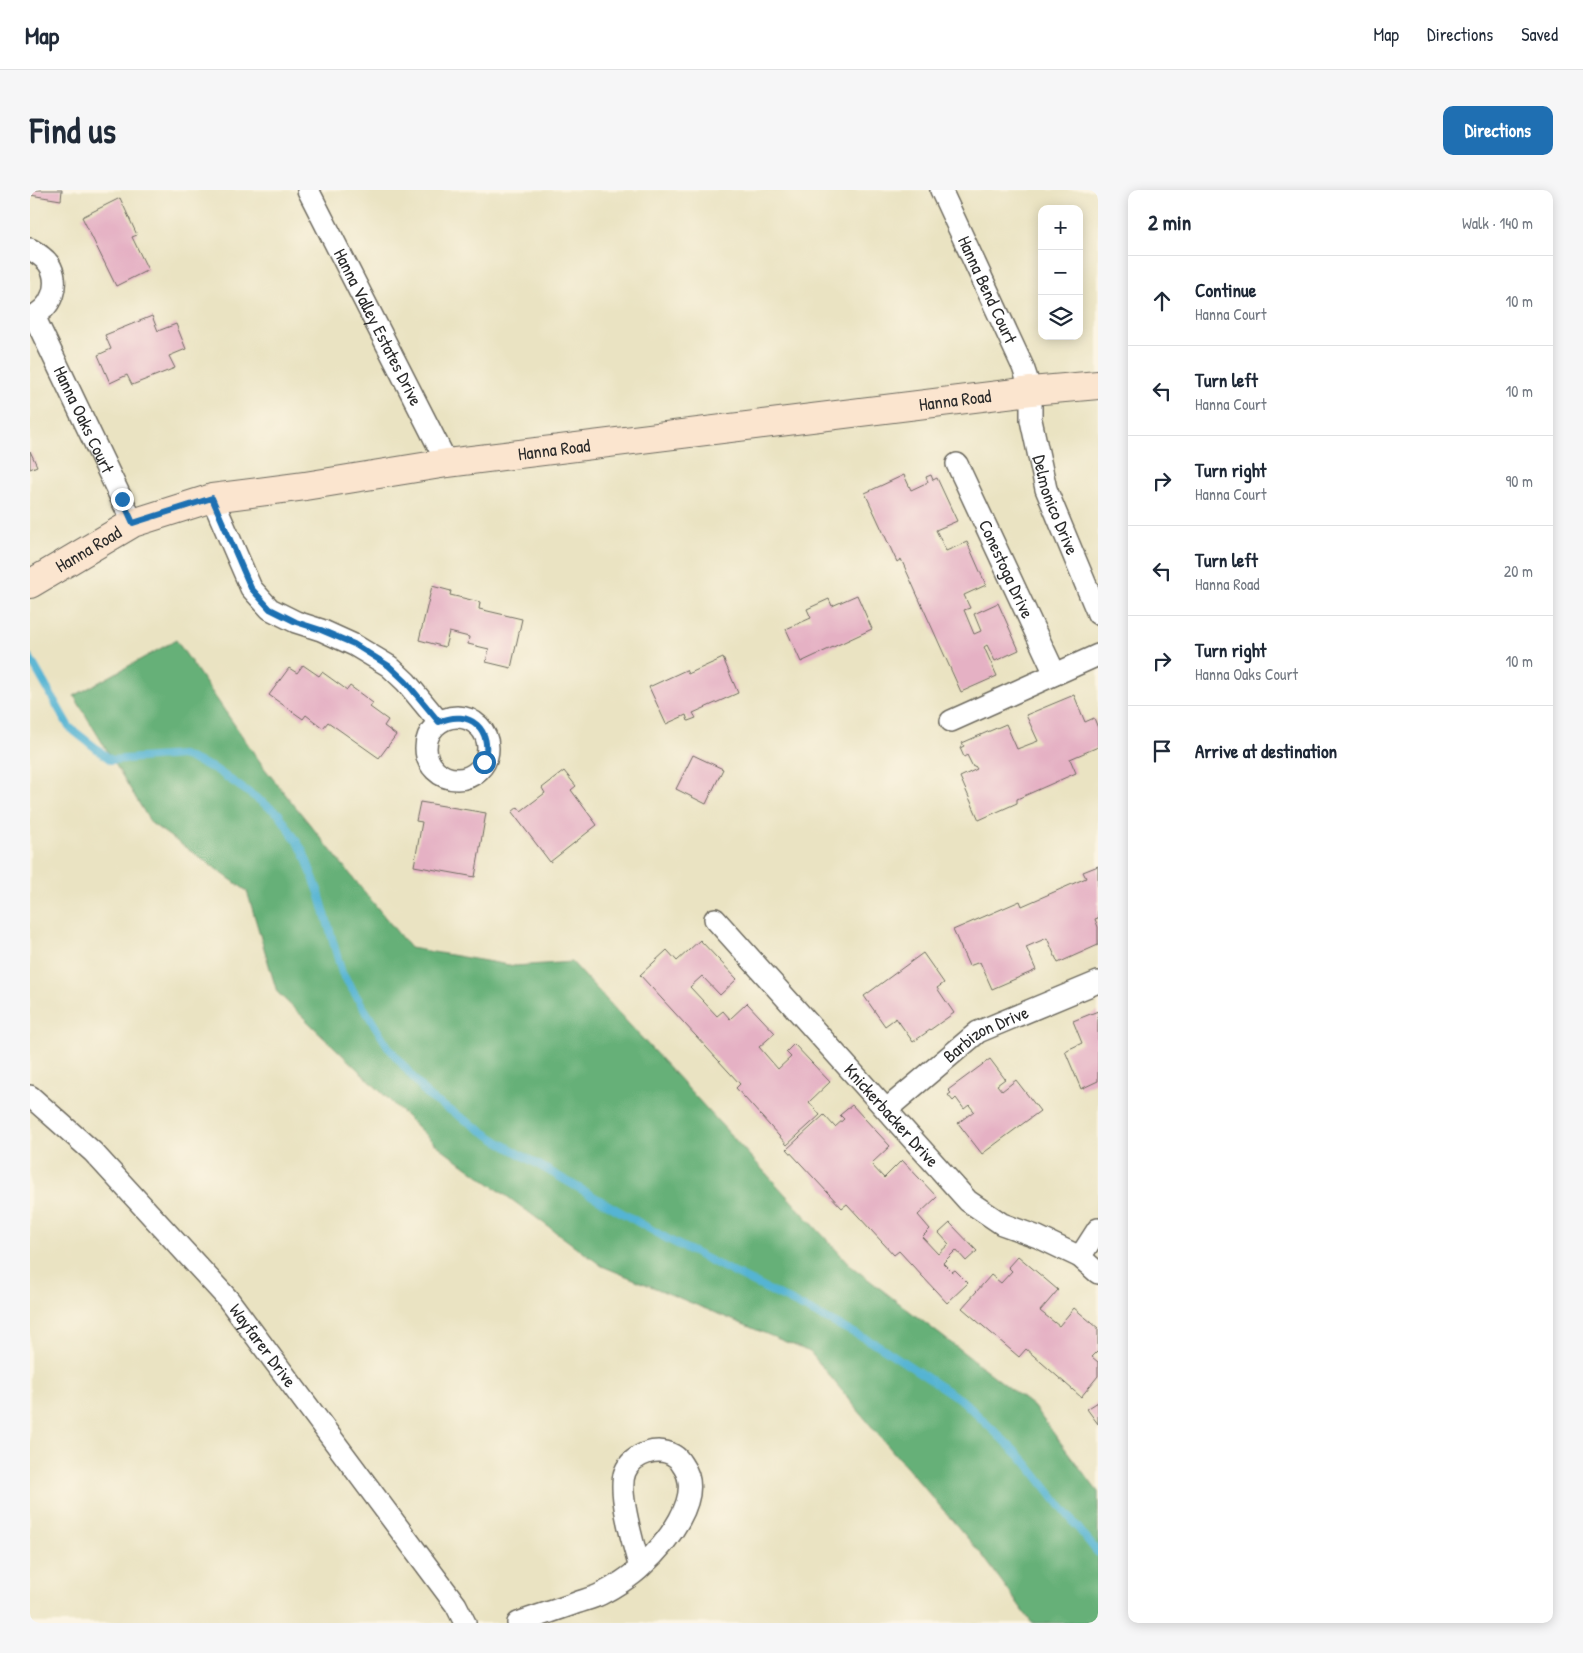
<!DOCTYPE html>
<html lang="en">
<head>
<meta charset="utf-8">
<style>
	:root { --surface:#fff; --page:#f6f6f7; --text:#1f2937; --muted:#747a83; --line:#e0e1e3; --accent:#1f6fb2 }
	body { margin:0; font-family:"Patrick Hand",sans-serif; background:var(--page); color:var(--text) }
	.controls { position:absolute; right:15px; top:15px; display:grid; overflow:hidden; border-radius:10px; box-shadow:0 2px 12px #0003 }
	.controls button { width:45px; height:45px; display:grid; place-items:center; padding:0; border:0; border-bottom:1px solid var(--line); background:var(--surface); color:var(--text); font:25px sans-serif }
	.stop { position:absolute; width:15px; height:15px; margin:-11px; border:4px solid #1f6fb2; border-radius:50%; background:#fff }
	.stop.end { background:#1f6fb2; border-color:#fff; box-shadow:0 1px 5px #0008 }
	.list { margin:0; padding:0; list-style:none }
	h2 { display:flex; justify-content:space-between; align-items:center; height:65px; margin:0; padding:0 20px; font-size:21px }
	h2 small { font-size:16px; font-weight:400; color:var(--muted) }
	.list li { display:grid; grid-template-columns:32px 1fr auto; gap:15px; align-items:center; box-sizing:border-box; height:90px; padding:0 20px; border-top:1px solid var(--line) }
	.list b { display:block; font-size:19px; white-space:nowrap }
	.list p { margin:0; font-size:16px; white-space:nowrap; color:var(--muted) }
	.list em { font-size:16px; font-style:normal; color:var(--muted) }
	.icon { flex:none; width:28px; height:28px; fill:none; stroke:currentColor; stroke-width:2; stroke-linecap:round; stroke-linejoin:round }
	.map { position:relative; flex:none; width:1068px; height:1433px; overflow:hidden; border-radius:10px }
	header { display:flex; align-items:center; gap:30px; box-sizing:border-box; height:70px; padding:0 25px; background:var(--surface); border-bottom:1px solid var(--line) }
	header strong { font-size:24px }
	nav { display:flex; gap:28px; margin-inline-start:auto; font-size:18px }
	.intro { display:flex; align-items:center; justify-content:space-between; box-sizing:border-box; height:120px; padding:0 30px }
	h1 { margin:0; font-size:35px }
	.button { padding:12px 22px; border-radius:10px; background:var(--accent); color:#fff; font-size:18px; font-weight:700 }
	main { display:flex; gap:30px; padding:0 30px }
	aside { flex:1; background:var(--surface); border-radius:10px; box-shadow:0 2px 12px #0003 }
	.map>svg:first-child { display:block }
</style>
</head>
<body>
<header>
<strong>Map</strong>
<nav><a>Map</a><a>Directions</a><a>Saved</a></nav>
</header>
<div class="intro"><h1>Find us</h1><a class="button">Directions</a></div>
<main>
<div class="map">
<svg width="1068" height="1433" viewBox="0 0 1068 1433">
	<rect width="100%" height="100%" fill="#fcf5e5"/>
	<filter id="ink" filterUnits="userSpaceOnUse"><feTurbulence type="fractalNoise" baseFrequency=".02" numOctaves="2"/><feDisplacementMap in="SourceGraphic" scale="10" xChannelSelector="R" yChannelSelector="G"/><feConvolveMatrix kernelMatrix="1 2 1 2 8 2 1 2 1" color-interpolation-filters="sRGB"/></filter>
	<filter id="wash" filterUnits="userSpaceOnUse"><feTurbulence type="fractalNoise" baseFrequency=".0096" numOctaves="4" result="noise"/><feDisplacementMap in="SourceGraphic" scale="20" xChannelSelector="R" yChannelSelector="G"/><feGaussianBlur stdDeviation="1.12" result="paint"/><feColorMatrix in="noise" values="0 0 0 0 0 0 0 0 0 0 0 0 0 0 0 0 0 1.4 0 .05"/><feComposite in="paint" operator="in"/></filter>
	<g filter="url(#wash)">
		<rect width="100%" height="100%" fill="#eae3c2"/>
		<polygon fill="#66b078" stroke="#486e52" points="146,450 235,579 380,758 485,776 542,772 821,1076 1003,1216 1068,1302 1068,1433 1002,1433 953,1366 846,1242 780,1162 572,1076 403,952 247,802 217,701 121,633 44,506"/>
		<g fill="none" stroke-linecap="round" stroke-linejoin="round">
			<polyline stroke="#55b4d3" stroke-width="8" points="0,468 39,537 81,570 152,565 185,579 249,624 273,661 289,703 312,783 359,858 398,906 474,955 641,1051 848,1155 934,1212 995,1271 1068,1363"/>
		</g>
		<g id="blocks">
			<g fill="#e5b1c4">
				<polygon points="0,0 32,0 31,10 0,5"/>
				<polygon points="90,8 107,45 102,47 118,80 86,96 52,27"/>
				<polygon points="122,126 128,141 146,134 156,159 139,166 145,178 102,195 97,185 80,193 68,165 81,159 75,145"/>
				<polygon points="0,261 7,276 0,279"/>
				<polygon points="874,285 881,300 898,292 896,287 901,285 903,290 907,288 927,331 906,340 916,361 937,352 956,395 934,405 940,418 934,420 944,444 951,441 944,424 968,413 989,460 965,471 957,455 954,457 967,486 931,502 871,369 867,372 835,303"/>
				<polygon points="402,396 421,401 420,405 450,412 449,419 492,429 481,478 456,472 459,459 438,454 439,447 419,442 415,457 389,450"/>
				<polygon points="827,405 842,439 771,472 756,439 781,428 777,419 799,409 802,416"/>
				<polygon points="693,468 708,503 663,523 666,528 658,531 656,525 636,534 619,497 656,480 658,484"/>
				<polygon points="273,475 289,486 292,482 317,500 320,496 343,513 340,517 358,530 354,536 366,545 349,568 298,532 293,538 276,525 273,529 239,505 259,478 267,483"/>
				<polygon points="1044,505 1055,532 1064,528 1068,538 1068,557 1040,569 1046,583 987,609 987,613 949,630 930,587 947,579 945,576 943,577 937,565 934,567 930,558 934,556 932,553 976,534 987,559 1008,551 996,525"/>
				<polygon points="663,565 693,579 676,614 646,599"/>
				<polygon points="534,581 546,596 541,600 567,635 520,672 482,622 488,617 491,621 515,603 512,598"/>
				<polygon points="390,612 456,623 445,687 384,676 392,632 386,631"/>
				<polygon points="1068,676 1068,728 1065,729 1068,737 1068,755 1028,773 1017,748 996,757 1006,780 962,799 950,772 939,776 923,740 990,711 992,716 1056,688 1053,682"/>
				<polygon points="670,750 707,789 690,805 672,786 660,797 687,826 693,821 700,829 717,813 745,843 729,857 748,879 761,867 756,862 764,854 800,892 779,912 790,925 757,955 706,898 710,894 610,785 637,760 647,771"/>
				<polygon points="893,763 914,793 907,798 924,823 883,852 866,828 855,836 834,806"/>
				<polygon points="1068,821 1068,891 1051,899 1035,861 1052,853 1043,831"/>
				<polygon points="960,869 975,889 967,895 972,901 986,890 1010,921 952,964 928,933 944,921 939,915 934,919 926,908 923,911 918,905 921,903 918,900"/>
				<polygon points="822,915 860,956 841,974 854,988 872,970 907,1007 888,1025 900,1039 892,1047 908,1064 919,1054 909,1043 920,1033 947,1061 936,1071 926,1060 913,1073 922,1082 925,1080 938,1093 917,1113 869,1061 864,1065 817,1014 812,1018 757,959 794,925 805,937 814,929 810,925"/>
				<polygon points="988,1066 1028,1100 1010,1121 1029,1136 1044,1118 1068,1138 1068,1161 1062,1167 1068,1172 1068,1186 1051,1207 996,1159 989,1167 932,1118 961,1085 971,1093 982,1081 978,1077"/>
				<polygon points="1068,1212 1068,1234 1057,1219"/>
			</g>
		</g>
	</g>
	<g filter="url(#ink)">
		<use href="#blocks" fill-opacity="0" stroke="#6e6b60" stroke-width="1"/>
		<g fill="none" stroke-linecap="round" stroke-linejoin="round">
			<defs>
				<g id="street">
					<path id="s1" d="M278 0 417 273"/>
					<path id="s2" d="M911 0 993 177 1001 201V230L1016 299 1068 424"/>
					<path d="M0 59C7 63 14 67 19 74 31 93 22 120 0 127"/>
					<path id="s3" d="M4 126 103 333"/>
					<path id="s4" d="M927 274 1025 484"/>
					<polyline points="182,308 221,398 240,419 266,432 291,440 324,455 359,476 376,492 409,532"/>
					<circle cx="427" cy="558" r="31"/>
					<polyline points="921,531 1068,465"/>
					<path id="s5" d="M685 729 938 1011 972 1034 1008 1047 1050 1067 1068 1083"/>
					<path id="s6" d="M0 906 63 962 198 1109 426 1415 435 1433"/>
					<path id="s7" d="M857 919 948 842 1068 792"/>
					<polyline points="1050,1067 1068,1039"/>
					<path d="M488 1433C507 1426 527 1420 546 1413 554 1410 563 1408 571 1404 583 1398 602 1386 612 1376 635 1355 675 1307 653 1276 651 1273 649 1269 646 1267 630 1254 602 1264 595 1282 587 1301 604 1357 610 1378"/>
				</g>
				<g id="secondary">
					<path id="s8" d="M0 394 103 333 182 308 275 296 417 273 1001 201 1068 195"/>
				</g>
			</defs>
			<use href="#street" stroke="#6e6b60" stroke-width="24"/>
			<use href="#secondary" stroke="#6e6b60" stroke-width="30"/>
			<use href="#street" stroke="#fff" stroke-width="21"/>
			<use href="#secondary" stroke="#fbe5cf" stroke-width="28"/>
		</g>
	</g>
	<g fill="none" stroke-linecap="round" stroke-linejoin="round" filter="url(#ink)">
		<path stroke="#1f6fb2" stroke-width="6" d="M92 309 103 333 182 308 221 398 240 419 266 432 291 440 324 454 359 476 376 492 409 532C440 518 464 540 454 572"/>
	</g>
	<g text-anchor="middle" stroke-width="4" stroke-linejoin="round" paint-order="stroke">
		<g font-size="18" fill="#2b2b2b" stroke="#fcf5e5">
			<text dy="6" stroke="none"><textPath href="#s2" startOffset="110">Hanna Bend Court</textPath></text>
			<text dy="6" stroke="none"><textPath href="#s1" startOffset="154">Hanna Valley Estates Drive</textPath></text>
			<text dy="6" stroke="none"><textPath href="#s8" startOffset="952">Hanna Road</textPath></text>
			<text dy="6" stroke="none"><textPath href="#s3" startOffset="115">Hanna Oaks Court</textPath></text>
			<text dy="6" stroke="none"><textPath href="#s8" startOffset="548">Hanna Road</textPath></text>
			<text dy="6" stroke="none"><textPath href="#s2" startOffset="338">Delmonico Drive</textPath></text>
			<text dy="6" stroke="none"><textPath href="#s8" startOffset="68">Hanna Road</textPath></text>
			<text dy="6" stroke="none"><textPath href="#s4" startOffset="116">Conestoga Drive</textPath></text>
			<text dy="6" stroke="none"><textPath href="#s7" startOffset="125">Barbizon Drive</textPath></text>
			<text dy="6" stroke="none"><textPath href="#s5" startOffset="264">Knickerbacker Drive</textPath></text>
			<text dy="6" stroke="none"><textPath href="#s6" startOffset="342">Wayfarer Drive</textPath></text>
		</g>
	</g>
</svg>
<div class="controls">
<button>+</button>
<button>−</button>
<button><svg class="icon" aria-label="layers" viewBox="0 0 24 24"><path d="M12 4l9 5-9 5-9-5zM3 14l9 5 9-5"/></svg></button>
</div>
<div class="stop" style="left:454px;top:572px"></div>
<div class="stop end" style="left:92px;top:309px"></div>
</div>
<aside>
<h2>2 min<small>Walk · 140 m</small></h2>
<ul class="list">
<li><svg class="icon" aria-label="ahead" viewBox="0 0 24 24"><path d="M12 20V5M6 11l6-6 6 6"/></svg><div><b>Continue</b><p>Hanna Court</p></div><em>10 m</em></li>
<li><svg class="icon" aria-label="left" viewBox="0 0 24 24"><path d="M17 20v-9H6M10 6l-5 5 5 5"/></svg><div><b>Turn left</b><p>Hanna Court</p></div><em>10 m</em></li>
<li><svg class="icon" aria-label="right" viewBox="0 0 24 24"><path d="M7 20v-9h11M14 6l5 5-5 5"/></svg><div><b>Turn right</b><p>Hanna Court</p></div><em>90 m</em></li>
<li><svg class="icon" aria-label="left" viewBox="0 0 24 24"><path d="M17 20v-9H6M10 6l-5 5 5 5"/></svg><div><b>Turn left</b><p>Hanna Road</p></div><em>20 m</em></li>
<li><svg class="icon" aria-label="right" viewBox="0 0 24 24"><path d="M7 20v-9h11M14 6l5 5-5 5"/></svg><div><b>Turn right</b><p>Hanna Oaks Court</p></div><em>10 m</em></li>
<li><svg class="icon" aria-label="arrive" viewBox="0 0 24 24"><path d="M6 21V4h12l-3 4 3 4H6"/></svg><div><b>Arrive at destination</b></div></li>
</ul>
</aside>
</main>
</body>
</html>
